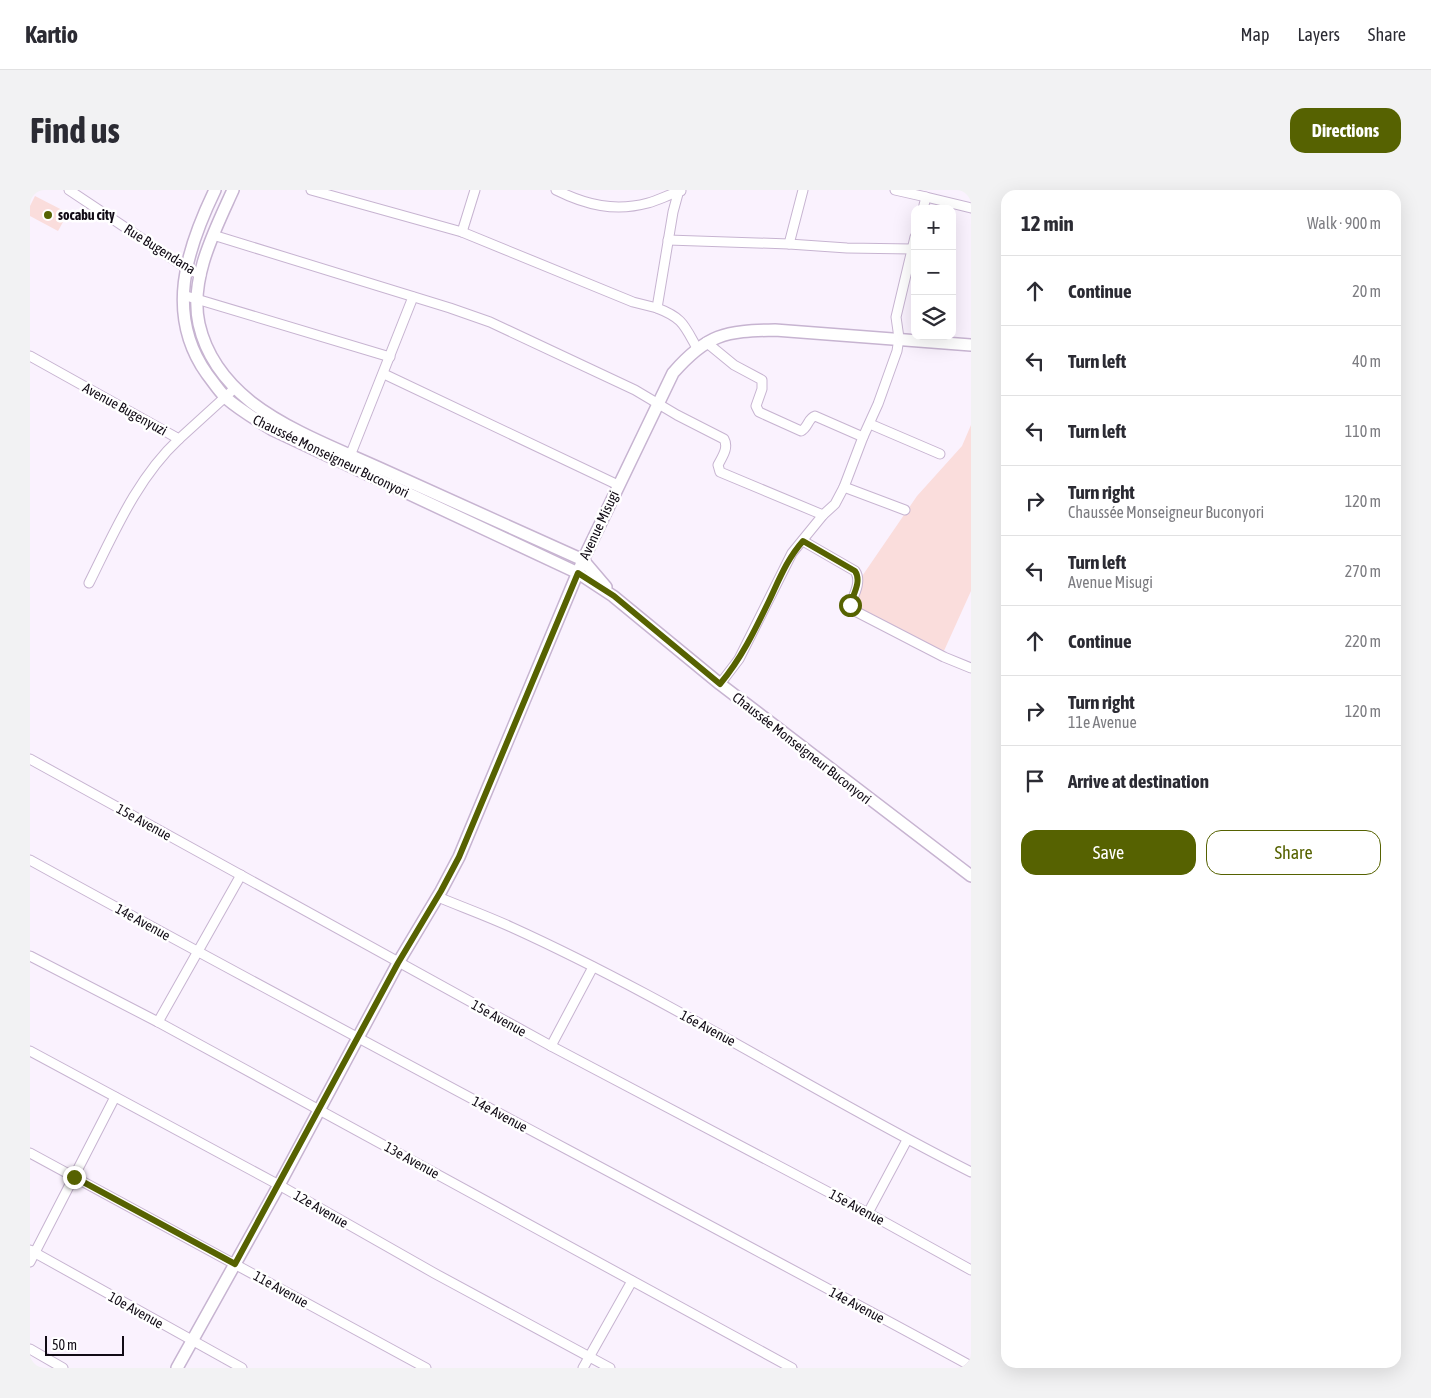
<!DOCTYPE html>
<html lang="en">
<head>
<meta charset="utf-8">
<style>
	:root { --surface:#fff; --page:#f2f2f3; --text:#2b2b33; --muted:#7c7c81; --line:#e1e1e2; --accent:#566201 }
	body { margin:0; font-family:"Asap Condensed",sans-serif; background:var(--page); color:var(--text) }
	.controls { position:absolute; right:15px; top:15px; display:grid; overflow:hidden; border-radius:10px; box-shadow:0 5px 20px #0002 }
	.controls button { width:45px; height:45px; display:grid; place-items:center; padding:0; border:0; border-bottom:1px solid var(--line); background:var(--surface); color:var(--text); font:25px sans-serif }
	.scale { position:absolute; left:15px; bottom:12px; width:79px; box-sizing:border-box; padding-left:5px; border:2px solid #110b15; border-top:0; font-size:14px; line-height:18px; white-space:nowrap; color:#110b15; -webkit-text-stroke:4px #fff; paint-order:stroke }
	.stop { position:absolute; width:15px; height:15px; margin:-11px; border:4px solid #566201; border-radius:50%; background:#fff }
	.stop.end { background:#566201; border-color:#fff; box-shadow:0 1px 5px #0008 }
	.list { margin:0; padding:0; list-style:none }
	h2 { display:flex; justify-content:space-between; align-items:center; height:65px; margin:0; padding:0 20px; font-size:21px }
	h2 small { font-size:16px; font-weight:400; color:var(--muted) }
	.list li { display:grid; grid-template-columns:32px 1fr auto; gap:15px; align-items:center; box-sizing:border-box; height:70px; padding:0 20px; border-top:1px solid var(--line) }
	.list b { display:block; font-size:19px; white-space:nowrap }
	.list p { margin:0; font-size:16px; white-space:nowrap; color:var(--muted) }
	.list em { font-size:16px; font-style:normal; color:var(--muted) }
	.actions { display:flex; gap:10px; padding:15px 20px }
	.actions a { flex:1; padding:11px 0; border:1px solid var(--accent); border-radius:15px; text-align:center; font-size:18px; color:var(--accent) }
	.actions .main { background:var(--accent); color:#fff }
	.icon { flex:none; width:28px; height:28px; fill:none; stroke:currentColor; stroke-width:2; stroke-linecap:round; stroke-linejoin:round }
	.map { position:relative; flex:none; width:941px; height:1178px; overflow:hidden; border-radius:15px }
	header { display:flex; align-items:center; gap:30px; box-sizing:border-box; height:70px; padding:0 25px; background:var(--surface); border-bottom:1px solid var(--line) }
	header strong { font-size:24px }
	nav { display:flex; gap:28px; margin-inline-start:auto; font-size:18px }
	.intro { display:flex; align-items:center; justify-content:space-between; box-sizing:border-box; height:120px; padding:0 30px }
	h1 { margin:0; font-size:35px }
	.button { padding:12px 22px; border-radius:15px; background:var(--accent); color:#fff; font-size:18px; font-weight:700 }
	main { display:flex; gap:30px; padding:0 30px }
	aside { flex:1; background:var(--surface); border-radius:15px; box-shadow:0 5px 20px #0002 }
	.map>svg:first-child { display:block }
</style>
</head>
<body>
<header>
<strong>Kartio</strong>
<nav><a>Map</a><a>Layers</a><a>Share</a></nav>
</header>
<div class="intro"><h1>Find us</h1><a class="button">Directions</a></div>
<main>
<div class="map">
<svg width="941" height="1178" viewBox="0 0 941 1178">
	<rect width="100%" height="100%" fill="#faf2fe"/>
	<g fill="#fadddc">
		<polygon points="5,6 38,23 28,41 0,26 0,16"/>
		<polygon points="941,235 941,401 913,463 813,414 887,306 932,256"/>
	</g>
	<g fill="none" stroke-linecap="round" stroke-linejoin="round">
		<defs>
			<g id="minor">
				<polyline points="39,0 156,78 171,85"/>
				<polyline points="281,0 432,42 603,112 627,118"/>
				<path d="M526 0C556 15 585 22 618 13 629 10 640 4 651 1"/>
				<path d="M649 0 643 22 627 118C653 128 654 135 667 158"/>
				<polyline points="773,0 759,54 817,58 882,59"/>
				<polyline points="865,0 896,7"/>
				<polyline points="893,19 896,7 941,18"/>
				<polyline points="432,42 445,0"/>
				<path d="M183 45 420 118 460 132 605 200 647 225 694 249C699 258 692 267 688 275L690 282 793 325"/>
				<polyline points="638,50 759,54"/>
				<polyline points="153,105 360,167"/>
				<path d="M676 152 704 175 732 190V199L726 216 729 222 771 241C778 238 778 228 785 226L833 247"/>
				<polyline points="0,166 149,249 205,198"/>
				<polyline points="354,184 588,295"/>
				<polyline points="840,234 910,264"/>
				<polyline points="318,271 383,107"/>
				<polyline points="814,297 875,320"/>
				<path d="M773 351 825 381C832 391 824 405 820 415L823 420 914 467 941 478"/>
				<path d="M59 393C84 343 107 288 149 249"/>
				<polyline points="690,494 709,469 762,363 793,325 805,314 814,297 833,247 848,214 867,161 869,148 866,127 885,47"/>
				<polyline points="0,569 521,856 838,1023 941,1080"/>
				<path d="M0 670C312 842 628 1006 941 1176"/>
				<path d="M408 707C432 717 457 726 481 737 640 809 786 904 941 982"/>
				<polyline points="0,766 128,832 762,1178"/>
				<polyline points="128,832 211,685"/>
				<polyline points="521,856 563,777"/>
				<polyline points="0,861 249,995 404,1083 580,1178"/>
				<polyline points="0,963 396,1178"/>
				<polyline points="838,1023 877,950"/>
				<polyline points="0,1060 212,1178"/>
				<polyline points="0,1072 85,907"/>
				<polyline points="0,1159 33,1178"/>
				<polyline points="553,1178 602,1091"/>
			</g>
			<g id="tertiary">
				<path d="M185 0C156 60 135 125 177 184 183 192 189 201 196 208 211 221 227 230 243 240L548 383 583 406 690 494 941 686"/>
				<path d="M203 0C185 40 159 89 169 134 176 165 196 192 221 212 257 240 307 259 349 278 417 309 485 340 553 370L576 397"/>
				<path d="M147 1178 249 995 368 773 411 701 429 667 553 370 643 183C677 144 695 141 745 140L941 155"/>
			</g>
		</defs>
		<use href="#minor" stroke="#c7b4d1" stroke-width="11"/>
		<use href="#tertiary" stroke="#c7b4d1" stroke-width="14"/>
		<use href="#minor" stroke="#fff" stroke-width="9"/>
		<use href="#tertiary" stroke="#fff" stroke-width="11"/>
	</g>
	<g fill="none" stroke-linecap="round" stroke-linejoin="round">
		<path stroke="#566201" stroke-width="6" d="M44 987 205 1074 368 773 411 701 429 667 548 383 584 406 690 494C711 469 725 440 739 411 749 390 757 369 773 351L825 381C832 391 823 405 820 415"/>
	</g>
	<circle fill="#566201" stroke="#fff" stroke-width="2" cx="18" cy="25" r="5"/>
	<g text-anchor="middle" stroke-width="5" stroke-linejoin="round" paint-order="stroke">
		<g font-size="14" font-weight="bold" fill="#110b15" stroke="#fff" text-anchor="start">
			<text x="28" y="30">socabu city</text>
		</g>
		<g font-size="14" fill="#110b15" stroke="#fff">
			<text transform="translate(130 59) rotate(32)" y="5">Rue Bugendana</text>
			<text transform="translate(95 219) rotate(29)" y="5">Avenue Bugenyuzi</text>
			<text transform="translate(301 266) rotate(26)" y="5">Chaussée Monseigneur Buconyori</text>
			<text transform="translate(569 335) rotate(-65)" y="5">Avenue Misugi</text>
			<text transform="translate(772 558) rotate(38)" y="5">Chaussée Monseigneur Buconyori</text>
			<text transform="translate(114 632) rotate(29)" y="5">15e Avenue</text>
			<text transform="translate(113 732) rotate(29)" y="5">14e Avenue</text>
			<text transform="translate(469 828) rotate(29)" y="5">15e Avenue</text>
			<text transform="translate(678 838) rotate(28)" y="5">16e Avenue</text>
			<text transform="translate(470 924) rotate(28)" y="5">14e Avenue</text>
			<text transform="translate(382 970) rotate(29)" y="5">13e Avenue</text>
			<text transform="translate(827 1017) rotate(28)" y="5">15e Avenue</text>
			<text transform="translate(291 1019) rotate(30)" y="5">12e Avenue</text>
			<text transform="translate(251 1099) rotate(29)" y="5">11e Avenue</text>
			<text transform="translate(827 1115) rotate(28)" y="5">14e Avenue</text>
			<text transform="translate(106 1120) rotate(29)" y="5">10e Avenue</text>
		</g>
	</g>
</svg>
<div class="controls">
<button>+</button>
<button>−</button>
<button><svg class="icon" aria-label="layers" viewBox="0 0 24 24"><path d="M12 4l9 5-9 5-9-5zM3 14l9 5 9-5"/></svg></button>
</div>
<div class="scale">50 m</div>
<div class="stop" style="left:820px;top:415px"></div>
<div class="stop end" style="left:44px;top:987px"></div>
</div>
<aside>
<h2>12 min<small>Walk · 900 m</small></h2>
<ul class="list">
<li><svg class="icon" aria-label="ahead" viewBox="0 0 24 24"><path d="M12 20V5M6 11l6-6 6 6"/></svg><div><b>Continue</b></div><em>20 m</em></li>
<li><svg class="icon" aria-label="left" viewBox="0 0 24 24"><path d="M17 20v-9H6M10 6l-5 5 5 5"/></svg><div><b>Turn left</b></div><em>40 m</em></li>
<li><svg class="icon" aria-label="left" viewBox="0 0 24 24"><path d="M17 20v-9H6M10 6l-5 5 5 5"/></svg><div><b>Turn left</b></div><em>110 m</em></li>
<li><svg class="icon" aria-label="right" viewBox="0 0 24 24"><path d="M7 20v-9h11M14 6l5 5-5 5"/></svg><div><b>Turn right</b><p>Chaussée Monseigneur Buconyori</p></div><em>120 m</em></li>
<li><svg class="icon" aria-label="left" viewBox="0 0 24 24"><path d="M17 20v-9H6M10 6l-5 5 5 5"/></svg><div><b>Turn left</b><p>Avenue Misugi</p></div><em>270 m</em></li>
<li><svg class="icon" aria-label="ahead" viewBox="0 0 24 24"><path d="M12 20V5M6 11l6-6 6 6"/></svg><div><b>Continue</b></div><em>220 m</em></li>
<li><svg class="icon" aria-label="right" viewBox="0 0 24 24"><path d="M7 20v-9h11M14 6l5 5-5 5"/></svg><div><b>Turn right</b><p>11e Avenue</p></div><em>120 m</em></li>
<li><svg class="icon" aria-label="arrive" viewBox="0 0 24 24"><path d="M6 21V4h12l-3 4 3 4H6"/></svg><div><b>Arrive at destination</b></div></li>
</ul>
<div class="actions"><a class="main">Save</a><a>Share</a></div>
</aside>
</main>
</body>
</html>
